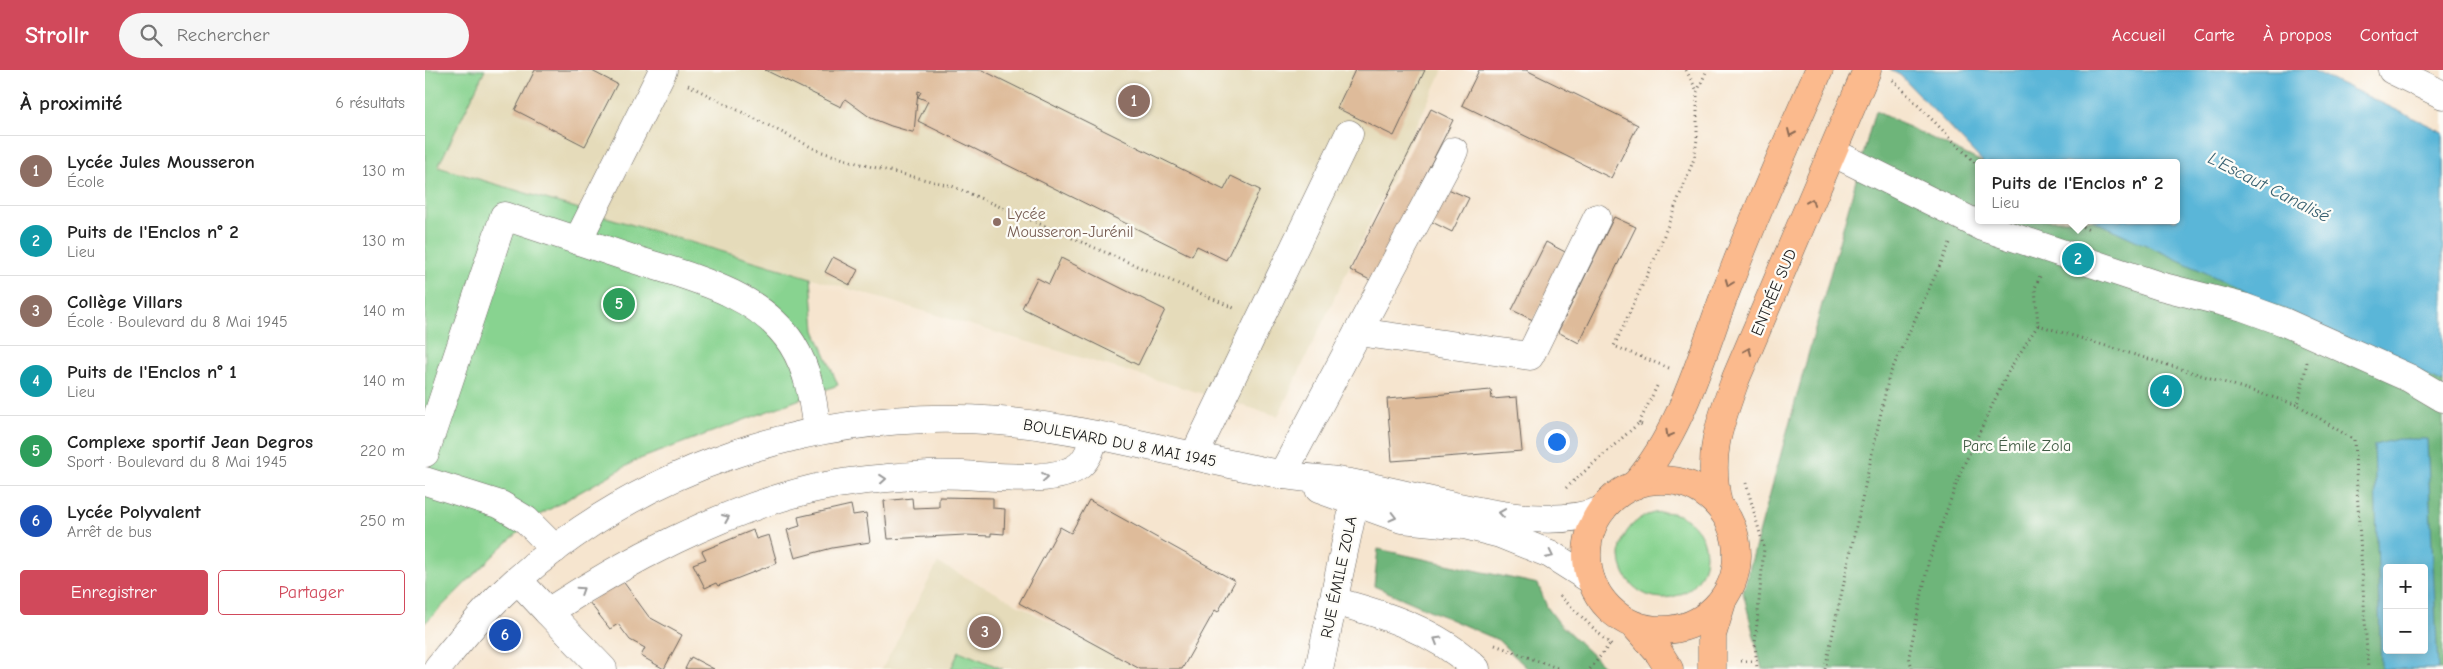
<!DOCTYPE html>
<html lang="fr">
<head>
<meta charset="utf-8">
<style>
	:root { --surface:#fff; --page:#f6f6f6; --text:#222; --muted:#767676; --line:#e0e0e0; --accent:#d1495b }
	body { margin:0; font-family:"Comic Neue",sans-serif; background:var(--page); color:var(--text) }
	.controls { position:absolute; right:15px; bottom:15px; display:grid; overflow:hidden; border-radius:5px; box-shadow:0 2px 12px #0003 }
	.controls button { width:45px; height:45px; display:grid; place-items:center; padding:0; border:0; border-bottom:1px solid var(--line); background:var(--surface); color:var(--text); font:25px sans-serif }
	.you { position:absolute; left:1131px; top:371px; width:18px; height:18px; margin:-12px; border:4px solid #fff; border-radius:50%; background:#1a73e8; box-shadow:0 0 0 8px #1a73e833 }
	.badge { display:grid; place-items:center; width:32px; height:32px; border-radius:50%; background:var(--accent); color:#fff; font-size:16px; font-weight:700 }
	.pin { position:absolute; translate:-50% -50%; border:2px solid #fff; box-shadow:0 1px 5px #0006 }
	.popup { position:absolute; left:1550px; top:89px; width:205px; height:65px; box-sizing:border-box; display:grid; place-content:center; border-radius:5px; background:var(--surface); filter:drop-shadow(0 1px 4px #0005); font-size:16px; white-space:nowrap; color:var(--muted) }
	.popup b { font-size:19px; color:var(--text) }
	.popup::after { content:''; position:absolute; left:50%; top:100%; margin-left:-10px; border:10px solid transparent; border-top-color:var(--surface) }
	.list { margin:0; padding:0; list-style:none }
	h2 { display:flex; justify-content:space-between; align-items:center; height:65px; margin:0; padding:0 20px; font-size:21px }
	h2 small { font-size:16px; font-weight:400; color:var(--muted) }
	.list li { display:grid; grid-template-columns:32px 1fr auto; gap:15px; align-items:center; box-sizing:border-box; height:70px; padding:0 20px; border-top:1px solid var(--line) }
	.list b { display:block; font-size:19px; white-space:nowrap }
	.list p { margin:0; font-size:16px; white-space:nowrap; color:var(--muted) }
	.list em { font-size:16px; font-style:normal; color:var(--muted) }
	.actions { display:flex; gap:10px; padding:15px 20px }
	.actions a { flex:1; padding:11px 0; border:1px solid var(--accent); border-radius:5px; text-align:center; font-size:18px; color:var(--accent) }
	.actions .main { background:var(--accent); color:#fff }
	.icon { flex:none; width:28px; height:28px; fill:none; stroke:currentColor; stroke-width:2; stroke-linecap:round; stroke-linejoin:round }
	.map { position:relative; flex:none; width:2018px; height:599px; overflow:hidden }
	header { display:flex; align-items:center; gap:30px; box-sizing:border-box; height:70px; padding:0 25px; background:var(--accent); color:#fff }
	header strong { font-size:24px }
	nav { display:flex; gap:28px; margin-inline-start:auto; font-size:18px }
	.search { width:350px; height:45px; background:var(--page); display:flex; align-items:center; gap:12px; box-sizing:border-box; padding:0 18px; border-radius:28px; color:var(--muted); font-size:19px }
	main { display:flex }
	aside { flex:1; background:var(--surface) }
	.map>svg:first-child { display:block }
</style>
</head>
<body>
<header>
<strong>Strollr</strong>
<div class="search"><svg class="icon" aria-label="search" viewBox="0 0 24 24"><circle cx="10" cy="10" r="6"/><path d="M15 15l6 6"/></svg>Rechercher</div>
<nav><a>Accueil</a><a>Carte</a><a>À propos</a><a>Contact</a></nav>
</header>
<main>
<aside>
<h2>À proximité<small>6 résultats</small></h2>
<ul class="list">
<li><span class="badge" style="background:#8d6e63">1</span><div><b>Lycée Jules Mousseron</b><p>École</p></div><em>130 m</em></li>
<li><span class="badge" style="background:#0f9aa8">2</span><div><b>Puits de l'Enclos n° 2</b><p>Lieu</p></div><em>130 m</em></li>
<li><span class="badge" style="background:#8d6e63">3</span><div><b>Collège Villars</b><p>École · Boulevard du 8 Mai 1945</p></div><em>140 m</em></li>
<li><span class="badge" style="background:#0f9aa8">4</span><div><b>Puits de l'Enclos n° 1</b><p>Lieu</p></div><em>140 m</em></li>
<li><span class="badge" style="background:#2e9e5b">5</span><div><b>Complexe sportif Jean Degros</b><p>Sport · Boulevard du 8 Mai 1945</p></div><em>220 m</em></li>
<li><span class="badge" style="background:#1a4fb4">6</span><div><b>Lycée Polyvalent</b><p>Arrêt de bus</p></div><em>250 m</em></li>
</ul>
<div class="actions"><a class="main">Enregistrer</a><a>Partager</a></div>
</aside>
<div class="map">
<svg width="2018" height="599" viewBox="0 0 2018 599">
	<rect width="100%" height="100%" fill="#fdfcf7"/>
	<filter id="ink" filterUnits="userSpaceOnUse"><feTurbulence type="fractalNoise" baseFrequency=".02" numOctaves="2"/><feDisplacementMap in="SourceGraphic" scale="10" xChannelSelector="R" yChannelSelector="G"/><feConvolveMatrix kernelMatrix="1 2 1 2 8 2 1 2 1" color-interpolation-filters="sRGB"/></filter>
	<filter id="wash" filterUnits="userSpaceOnUse"><feTurbulence type="fractalNoise" baseFrequency=".0096" numOctaves="4" result="noise"/><feDisplacementMap in="SourceGraphic" scale="20" xChannelSelector="R" yChannelSelector="G"/><feGaussianBlur stdDeviation="1.12" result="paint"/><feColorMatrix in="noise" values="0 0 0 0 0 0 0 0 0 0 0 0 0 0 0 0 0 1.4 0 .05"/><feComposite in="paint" operator="in"/></filter>
	<g filter="url(#wash)">
		<rect width="100%" height="100%" fill="#f6e5cf"/>
		<g fill="#e5dbba">
			<polygon points="60,0 1018,0 853,346 12,97"/>
			<polygon points="513,493 575,525 713,599 457,599"/>
		</g>
		<g fill="#88d390" stroke="#527856">
			<polygon points="0,0 60,0 13,97 386,208 390,260 413,315 212,390 111,447 77,477 0,553"/>
			<circle cx="1238" cy="485" r="43"/>
			<polygon points="534,581 578,599 526,599"/>
		</g>
		<g fill="#6eb57a" stroke="#45684b" fill-rule="evenodd">
			<path d="M1450 41 1559 93H1554V150H1679L2018 312V599H1337L1318 522ZM1962 498H1999V580H1962Z"/>
			<polygon points="953,479 1113,514 1122,537 1134,553 1182,599 1103,599 1073,570 949,516"/>
		</g>
		<g fill="#5ab6d8" stroke="#3b697a" fill-rule="evenodd">
			<polygon points="1465,0 1887,0 2018,62 2018,313 1667,150 1752,150 1752,93 1559,93 1475,5"/>
			<path d="M1973 369H2002L2013 599H1956L1949 375ZM1962 498H1999V580H1962Z"/>
		</g>
		<g id="blocks">
			<g fill="#debb9a">
				<polygon points="110,0 165,0 192,14 160,76 90,40"/>
				<polygon points="340,0 557,0 799,120 806,106 835,120 801,190 772,176 767,186 493,51 503,31 493,27 496,22 493,21 489,62 487,62 466,56 446,48 420,29 416,37"/>
				<polygon points="930,0 1000,0 969,66 912,38"/>
				<polygon points="1054,0 1101,0 1213,55 1186,108 1037,35"/>
				<polygon points="1006,39 1028,50 947,211 925,200"/>
				<polygon points="1023,119 1044,128 1027,162 1007,152"/>
				<polygon points="1189,147 1211,157 1154,273 1133,262"/>
				<polygon points="1121,172 1142,183 1108,250 1087,240"/>
				<polygon points="408,187 433,200 425,215 400,202"/>
				<polygon points="636,188 740,240 713,295 597,238 612,208 624,214"/>
				<polygon points="1066,320 1067,329 1092,327 1097,381 967,391 962,329"/>
				<polygon points="514,427 568,428 568,438 580,439 579,464 566,463 566,466 540,465 463,469 459,431 487,428 488,438 514,437"/>
				<polygon points="664,430 810,511 793,542 790,540 757,599 715,599 594,533 635,457 646,463"/>
				<polygon points="426,435 428,445 441,443 445,472 407,478 370,488 362,460 375,456 373,447"/>
				<polygon points="328,460 331,469 344,465 352,493 293,516 291,513 280,518 268,494 281,489 277,481"/>
				<polygon points="197,510 224,547 257,565 239,599 216,586 220,578 205,570 193,554 185,559 164,532"/>
				<polygon points="266,587 289,599 260,599"/>
			</g>
		</g>
	</g>
	<g filter="url(#ink)">
		<use href="#blocks" fill-opacity="0" stroke="#68625b" stroke-width="1"/>
		<g fill="none" stroke-linecap="round" stroke-linejoin="round">
			<defs>
				<g id="minor">
					<polyline points="1967,0 2018,25"/>
					<polyline points="1407,82 1558,157 1735,216 1818,237 1859,252 1984,308 2018,328"/>
					<polyline points="153,170 238,0"/>
					<polyline points="933,262 1105,286 1172,148"/>
					<path d="M0 383 79 146C120 160 161 173 202 187 259 206 332 220 367 274 384 301 388 330 392 361"/>
					<polyline points="769,386 924,64"/>
					<polyline points="857,405 1029,81"/>
					<polyline points="0,411 76,435 101,450 130,479"/>
					<polyline points="894,419 977,449 1039,455 1075,464 1125,484 1166,510"/>
					<path d="M93 510 123 542C201 491 296 441 387 419 425 410 464 408 503 405 542 401 627 419 655 395 664 387 667 375 670 365"/>
					<path d="M908 531C959 544 1012 561 1051 599"/>
					<polyline points="123,542 178,599"/>
					<path d="M12 599C33 573 54 546 78 523 210 397 395 336 575 351 670 359 761 387 854 404 881 409 909 409 935 415 1003 427 1112 466 1177 440"/>
					<polyline points="894,599 933,415"/>
				</g>
				<g id="major">
					<circle cx="1237" cy="485" r="75"/>
					<path d="M1210 415C1259 358 1277 282 1304 213 1331 141 1363 71 1394 0"/>
					<path d="M1293 434C1282 384 1294 355 1311 308L1442 0"/>
					<polyline points="1210,556 1234,583 1244,599"/>
					<polyline points="1287,599 1287,565 1297,532"/>
				</g>
			</defs>
			<use href="#minor" stroke="#68625b" stroke-width="29"/>
			<use href="#major" stroke="#68625b" stroke-width="29"/>
			<g stroke="#68625b" stroke-width="3" stroke-dasharray="1 4" stroke-linecap="butt">
				<polyline points="1261,0 1272,21"/>
				<polyline points="1468,10 1554,97"/>
				<polyline points="263,15 394,81 435,94 527,116 809,238"/>
				<polyline points="1644,150 1666,161"/>
				<polyline points="1613,255 1873,335"/>
				<polyline points="1882,292 1873,335 1929,370 1943,599"/>
				<polyline points="1244,298 1189,276 1230,188 1269,89 1272,69 1272,22 1282,0"/>
				<polyline points="1214,353 1233,314"/>
				<polyline points="1321,413 1339,478 1330,574 1332,599"/>
				<polyline points="1141,418 1214,353 1217,355"/>
				<polyline points="1135,526 1188,577"/>
				<polyline points="1070,575 1135,599"/>
				<polyline points="1316,591 1330,591"/>
				<polyline points="1165,599 1185,574"/>
				<polyline points="1400,599 1464,306 1526,171"/>
				<polyline points="1487,599 1484,586 1504,490 1536,401 1584,300 1613,255 1610,218 1615,206"/>
			</g>
			<use href="#minor" stroke="#fff" stroke-width="28"/>
			<use href="#major" stroke="#fbba8d" stroke-width="28"/>
		</g>
		<defs><path id="oneway-chevron" d="M-2-3.5L2.5 0L-2 3.5" fill="none" stroke-width="1.6" stroke-linecap="round" stroke-linejoin="round" transform="scale(1.25)"/></defs>
		<g stroke="#8c6b54">
			<use href="#oneway-chevron" transform="translate(1366 63) rotate(114)"/>
			<use href="#oneway-chevron" transform="translate(1386 132) rotate(-67)"/>
			<use href="#oneway-chevron" transform="translate(1304 213) rotate(111)"/>
			<use href="#oneway-chevron" transform="translate(1323 281) rotate(-67)"/>
			<use href="#oneway-chevron" transform="translate(1244 364) rotate(119)"/>
		</g>
		<g stroke="#999">
			<use href="#oneway-chevron" transform="translate(620 407) rotate(-5)"/>
			<use href="#oneway-chevron" transform="translate(458 409) rotate(-5)"/>
			<use href="#oneway-chevron" transform="translate(1077 443) rotate(-172)"/>
			<use href="#oneway-chevron" transform="translate(968 447) rotate(14)"/>
			<use href="#oneway-chevron" transform="translate(301 448) rotate(-23)"/>
			<use href="#oneway-chevron" transform="translate(1125 485) rotate(26)"/>
			<use href="#oneway-chevron" transform="translate(156 520) rotate(-33)"/>
			<use href="#oneway-chevron" transform="translate(1012 570) rotate(-149)"/>
		</g>
	</g>
	<circle fill="#8d6e63" stroke="#fdfcf7" stroke-width="2" cx="572" cy="152" r="5"/>
	<g text-anchor="middle" stroke-width="4.5" stroke-linejoin="round" paint-order="stroke">
		<g font-size="16" fill="#785e54" stroke="#fdfcf7" text-anchor="start">
			<text x="582" y="149">Lycée<tspan x="582" dy="18">Mousseron-Jurénil</tspan></text>
		</g>
		<g font-size="16" fill="#1c1c1c" stroke="#fdfcf7">
			<text transform="translate(1348 222) rotate(-67)" y="6">ENTRÉE SUD</text>
			<text transform="translate(695 372) rotate(11)" y="6">BOULEVARD DU 8 MAI 1945</text>
			<text transform="translate(913 507) rotate(-78)" y="6">RUE ÉMILE ZOLA</text>
		</g>
		<g font-size="16" fill="#425c45" stroke="#fdfcf7">
			<text x="1592" y="381">Parc Émile Zola</text>
		</g>
		<g font-size="18" font-style="italic" fill="#386171" stroke="#fdfcf7">
			<text transform="translate(1844 117) rotate(27)" y="6">L'Escaut Canalisé</text>
		</g>
	</g>
</svg>
<div class="controls">
<button>+</button>
<button>−</button>
</div>
<div class="you"></div>
<div class="pin badge" style="left:709px;top:31px;background:#8d6e63">1</div>
<div class="pin badge" style="left:1653px;top:189px;background:#0f9aa8">2</div>
<div class="popup"><b>Puits de l'Enclos n° 2</b>Lieu</div>
<div class="pin badge" style="left:560px;top:562px;background:#8d6e63">3</div>
<div class="pin badge" style="left:1741px;top:321px;background:#0f9aa8">4</div>
<div class="pin badge" style="left:194px;top:234px;background:#2e9e5b">5</div>
<div class="pin badge" style="left:80px;top:565px;background:#1a4fb4">6</div>
</div>
</main>
</body>
</html>
